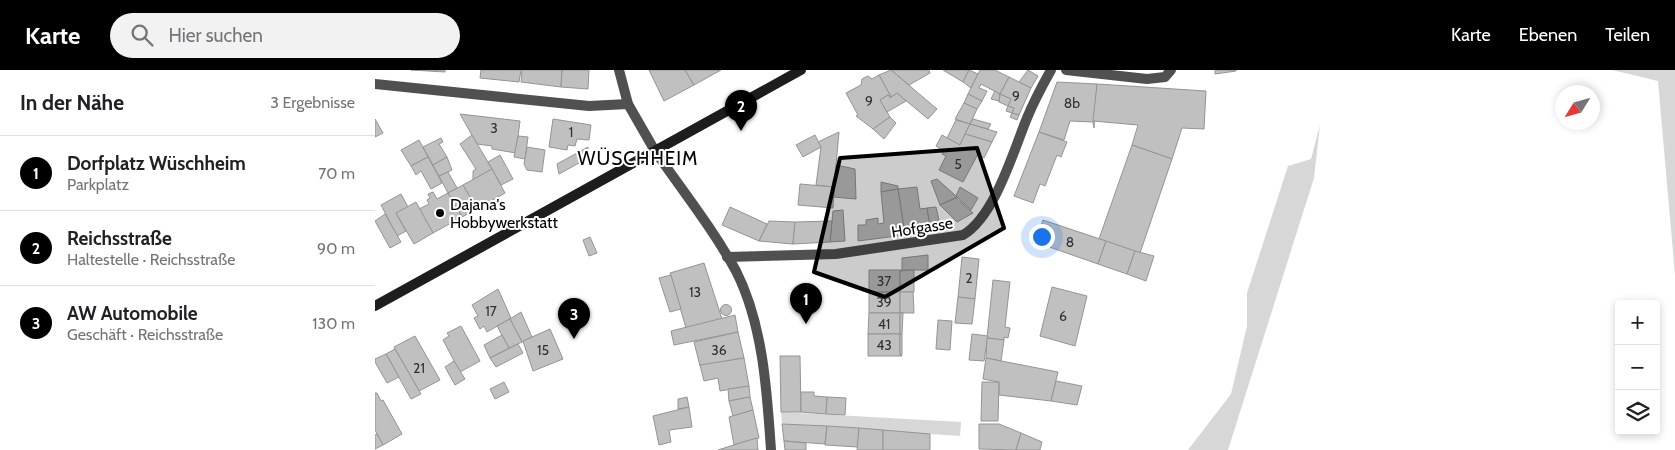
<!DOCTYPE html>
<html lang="de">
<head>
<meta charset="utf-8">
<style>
	:root { --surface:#fff; --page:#f2f2f2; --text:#202124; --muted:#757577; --line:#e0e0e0; --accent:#000 }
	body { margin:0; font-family:Cabin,sans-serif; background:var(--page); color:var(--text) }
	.controls { position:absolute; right:15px; bottom:15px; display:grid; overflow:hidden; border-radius:5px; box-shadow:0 2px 8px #0003 }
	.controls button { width:45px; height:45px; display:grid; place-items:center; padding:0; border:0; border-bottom:1px solid var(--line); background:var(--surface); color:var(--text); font:25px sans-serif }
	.compass { position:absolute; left:1180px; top:15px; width:45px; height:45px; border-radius:50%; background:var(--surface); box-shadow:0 2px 8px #0003; rotate:233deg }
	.you { position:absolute; left:666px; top:166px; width:18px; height:18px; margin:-12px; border:4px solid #fff; border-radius:50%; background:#1a73e8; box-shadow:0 0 0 8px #1a73e833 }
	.badge { display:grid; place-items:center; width:32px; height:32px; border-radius:50%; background:var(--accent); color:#fff; font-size:16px; font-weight:700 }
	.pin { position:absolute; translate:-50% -41px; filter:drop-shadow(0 1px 2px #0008) }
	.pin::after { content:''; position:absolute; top:26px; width:18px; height:15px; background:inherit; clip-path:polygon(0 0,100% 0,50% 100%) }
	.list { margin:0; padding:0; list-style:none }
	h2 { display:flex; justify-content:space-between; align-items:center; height:65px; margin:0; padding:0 20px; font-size:21px }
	h2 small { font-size:16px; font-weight:400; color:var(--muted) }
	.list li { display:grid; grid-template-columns:32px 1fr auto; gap:15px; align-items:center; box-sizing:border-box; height:75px; padding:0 20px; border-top:1px solid var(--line) }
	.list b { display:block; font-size:19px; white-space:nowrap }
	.list p { margin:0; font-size:16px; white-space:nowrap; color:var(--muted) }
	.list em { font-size:16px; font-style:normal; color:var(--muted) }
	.icon { flex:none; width:28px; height:28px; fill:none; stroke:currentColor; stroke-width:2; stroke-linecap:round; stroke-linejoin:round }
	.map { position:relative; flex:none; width:1300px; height:380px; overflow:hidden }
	header { display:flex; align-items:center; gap:30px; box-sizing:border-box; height:70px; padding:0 25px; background:var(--accent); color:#fff }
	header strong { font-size:24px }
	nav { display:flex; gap:28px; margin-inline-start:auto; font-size:18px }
	.search { width:350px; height:45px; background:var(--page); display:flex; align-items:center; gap:12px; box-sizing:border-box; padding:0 18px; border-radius:28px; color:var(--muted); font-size:19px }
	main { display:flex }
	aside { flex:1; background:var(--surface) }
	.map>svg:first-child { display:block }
</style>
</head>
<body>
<header>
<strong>Karte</strong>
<div class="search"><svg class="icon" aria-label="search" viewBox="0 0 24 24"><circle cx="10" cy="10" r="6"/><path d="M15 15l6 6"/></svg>Hier suchen</div>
<nav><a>Karte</a><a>Ebenen</a><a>Teilen</a></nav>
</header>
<main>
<aside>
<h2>In der Nähe<small>3 Ergebnisse</small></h2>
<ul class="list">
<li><span class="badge">1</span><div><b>Dorfplatz Wüschheim</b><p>Parkplatz</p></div><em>70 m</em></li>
<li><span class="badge">2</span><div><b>Reichsstraße</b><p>Haltestelle · Reichsstraße</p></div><em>90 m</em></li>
<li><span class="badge">3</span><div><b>AW Automobile</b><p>Geschäft · Reichsstraße</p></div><em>130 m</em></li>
</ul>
</aside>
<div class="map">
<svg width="1300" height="380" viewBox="0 0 1300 380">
	<rect width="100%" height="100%" fill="#fff"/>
	<g fill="#d7d7d7">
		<polygon points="1237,0 1300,0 1300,205 1283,11"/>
		<polygon points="945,55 939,108 853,380 813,380 856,324 872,256 872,223 913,96 936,89"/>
		<polygon points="406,342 586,352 585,366 407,354"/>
	</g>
	<g fill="#c0c0c0" stroke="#949494">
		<polygon points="36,0 70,0 70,2"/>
		<polygon points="106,0 146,0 144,12 105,8"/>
		<polygon points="147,0 187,0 186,17 146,12"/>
		<polygon points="187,0 214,0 213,19 186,17"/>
		<polygon points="274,0 310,0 319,15 289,31"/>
		<polygon points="310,0 346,0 319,15"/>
		<polygon points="516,0 554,0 555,3 534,15"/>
		<polygon points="516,0 562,39 553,49 522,23 516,27 504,5"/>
		<polygon points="568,0 594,0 588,12"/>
		<polygon points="594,0 603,4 596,18 588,12"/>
		<polygon points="605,0 620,0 634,7 625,24 606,14 604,18 612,21 607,31 593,24"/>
		<polygon points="653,0 663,6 656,18 644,12"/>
		<polygon points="840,0 861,0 861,1 840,4"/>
		<polygon points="504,5 516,27 513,25 505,30 515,47 498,59 481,46 483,45 471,23 486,15 487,9 493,6 497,9"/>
		<polygon points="634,7 656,18 644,45 637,43 639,38 633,36 636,29 625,24"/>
		<polygon points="682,12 722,14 719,58 718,52 695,51 689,70 664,62"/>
		<polygon points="722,14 831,21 829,59 807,58 797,89 757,75 763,55 718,51"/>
		<polygon points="620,21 625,24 624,31 616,29"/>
		<polygon points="522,23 531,31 512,42 505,30 513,25 515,28"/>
		<polygon points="593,24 607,31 602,39 589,33"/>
		<polygon points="625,24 636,29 633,36 624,32"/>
		<polygon points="589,33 602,39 595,54 580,49"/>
		<polygon points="633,36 639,38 637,43 631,41"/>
		<polygon points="637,43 644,45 642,50 635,47"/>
		<polygon points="85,44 145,51 141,83 117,79 117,76 102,74"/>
		<polygon points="515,47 521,53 509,69 498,59"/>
		<polygon points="0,49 8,63 0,67"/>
		<polygon points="178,49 216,55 214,70 202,69 200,76 193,75 192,80 174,77"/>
		<polygon points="598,49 616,54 613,59 595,54"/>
		<polygon points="581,50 595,54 585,75 572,68"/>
		<polygon points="595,54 622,62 617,72 590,64"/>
		<polygon points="464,62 459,117 441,115 446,77 443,72"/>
		<polygon points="664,62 692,72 686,87 682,85 670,116 665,114 658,133 639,126"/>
		<polygon points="590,64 617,72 609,88 603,84 588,112 564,100 571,86 567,84 569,81 561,76 567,65 585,75"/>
		<polygon points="97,65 117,99 98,110 98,101 101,99 85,74"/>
		<polygon points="440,65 446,77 428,87 421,75"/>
		<polygon points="143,66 153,67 150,89 139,87"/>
		<polygon points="66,68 68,72 64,74 72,87 58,95 48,77"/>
		<polygon points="44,70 53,87 36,96 26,80"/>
		<polygon points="757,75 797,89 765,183 724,169"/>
		<polygon points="152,77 170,80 167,102 152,100 149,94"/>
		<polygon points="213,77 213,88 184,104 182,94"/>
		<polygon points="125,85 138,109 126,115 113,92"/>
		<polygon points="53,87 67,113 56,119 46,101 41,105 36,96"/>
		<polygon points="72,87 77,100 64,106 58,95"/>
		<polygon points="461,95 480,99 481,129 459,127"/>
		<polygon points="117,99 130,123 102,139 88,115"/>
		<polygon points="73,102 82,118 73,123 64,106"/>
		<polygon points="562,109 581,126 582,127 565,135 556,111"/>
		<polygon points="506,112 523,116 523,119 506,122"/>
		<polygon points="425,114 459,117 458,138 423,135"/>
		<polygon points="88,115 102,139 87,147 73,123"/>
		<polygon points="542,117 545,139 552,138 556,161 530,165 523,119"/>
		<polygon points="585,117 603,128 596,140 581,126"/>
		<polygon points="523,119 530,165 483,171 483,155 491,155 491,150 503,148 503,154 509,153 506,122"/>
		<polygon points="58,122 62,129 73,123 87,147 58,163 44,139 54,134 52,130 55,128 53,124"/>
		<polygon points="26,124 33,137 21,143 31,161 22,166 6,135"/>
		<polygon points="581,128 598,143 582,152 565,135"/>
		<polygon points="41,132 58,163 39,174 21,143"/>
		<polygon points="355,137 392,154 384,171 347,155"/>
		<polygon points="561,137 566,159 556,161 552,138"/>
		<polygon points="468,140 470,171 455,172 458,141"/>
		<polygon points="10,144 26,172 15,178 0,151"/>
		<polygon points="668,150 731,171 723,194 660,172"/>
		<polygon points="394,151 420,152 418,174 384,171"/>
		<polygon points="457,151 455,172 418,174 420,152"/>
		<polygon points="215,167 222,183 214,186 208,170"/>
		<polygon points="731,171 760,181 752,204 723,194"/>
		<polygon points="760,181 779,186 771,211 752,204"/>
		<polygon points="553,185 553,200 527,200 527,188"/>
		<polygon points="587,187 604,189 600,229 583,227"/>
		<polygon points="329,193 347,249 311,258 295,203"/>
		<polygon points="494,200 528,200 525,201 525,222 494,222"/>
		<polygon points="539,200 539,222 525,222 525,201"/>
		<polygon points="296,205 306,239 295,242 284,208"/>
		<polygon points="618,210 635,212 630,257 635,258 633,268 629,267 629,270 612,268"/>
		<polygon points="677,217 712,226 700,276 665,266"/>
		<polygon points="123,219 136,248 112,262 109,256 105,259 99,248 103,246 97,235"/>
		<rect x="494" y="222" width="31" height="21"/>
		<polygon points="525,222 538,222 539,243 525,243"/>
		<polygon points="583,227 600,229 597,254 580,253"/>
		<circle cx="351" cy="240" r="5.5"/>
		<polygon points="146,242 157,267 147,272 135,249"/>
		<polygon points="494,243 525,243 525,264 493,264"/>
		<polygon points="525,243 528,243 527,265 525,264"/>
		<polygon points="360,245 363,262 299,275 296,261"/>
		<polygon points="135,249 147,272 134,278 122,256"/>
		<polygon points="563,250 577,251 575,280 561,279"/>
		<polygon points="86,256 105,291 85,302 68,270 74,266 72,263"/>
		<polygon points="175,259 188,289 158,301 148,271"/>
		<polygon points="363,262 369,288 325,296 319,272"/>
		<polygon points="493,264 525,264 525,285 527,286 493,286"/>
		<polygon points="525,264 527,265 527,285 525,285"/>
		<polygon points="597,264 613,266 609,291 594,290"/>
		<polygon points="127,265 134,278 115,288 109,275"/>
		<polygon points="40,266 65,310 44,321 19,277"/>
		<polygon points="612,268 629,270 626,291 611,288"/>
		<polygon points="143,274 148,283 121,297 115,288"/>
		<polygon points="20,279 46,324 36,329 11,284"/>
		<polygon points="11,284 24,307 12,313 0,292 0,289"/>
		<polygon points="405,286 425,286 426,342 406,342"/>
		<polygon points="369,288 374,316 345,321 343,308 329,311 325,295"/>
		<polygon points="611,288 683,302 676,331 624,325 624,312 608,309"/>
		<polygon points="79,291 90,309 80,315 70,297"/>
		<polygon points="681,311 707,316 702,335 676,331"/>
		<polygon points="129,312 134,322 120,329 115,319"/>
		<polygon points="607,312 624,312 623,351 606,351"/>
		<polygon points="374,316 375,327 354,331 353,319"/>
		<polygon points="426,322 439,322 439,326 452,327 451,344 426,342"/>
		<polygon points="0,323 2,323 6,331 8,330 27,364 8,375 0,360"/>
		<polygon points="312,327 314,337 303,339 303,329"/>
		<polygon points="375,327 378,340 358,346 354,331"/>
		<polygon points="452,327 471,328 470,345 451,344"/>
		<polygon points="314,337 317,357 294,360 296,372 284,375 278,346"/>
		<polygon points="378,340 384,368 359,375 354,347"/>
		<polygon points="407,354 452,356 450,374 409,371"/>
		<polygon points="604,354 624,354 646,363 641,380 604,379"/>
		<polygon points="452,356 484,358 483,377 450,375"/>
		<polygon points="484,358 508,360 508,380 482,380"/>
		<polygon points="508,360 555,364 555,380 508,380"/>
		<polygon points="646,363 667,372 665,380 641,380"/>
		<polygon points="2,364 8,375 0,379 0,365"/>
		<polygon points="382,368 383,380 343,380 368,372"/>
		<polygon points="409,371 431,373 431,380 410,380"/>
	</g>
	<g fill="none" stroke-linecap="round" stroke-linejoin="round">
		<g stroke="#505050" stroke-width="10">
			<polyline points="691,0 772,9 790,7 796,0"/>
			<polyline points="0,14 214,36 253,34"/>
			<path d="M280 81C307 120 338 159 361 201 388 254 392 321 396 380"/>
			<path d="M352 187 461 184 588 165C620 146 638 82 652 48 659 31 667 16 676 0"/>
		</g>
		<polyline stroke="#505050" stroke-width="10" points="244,0 253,34 280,81"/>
		<polyline stroke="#1d1d1d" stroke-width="10" points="0,236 426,0"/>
	</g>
	<path fill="#000" fill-opacity="0.2" stroke="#000" stroke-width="4" stroke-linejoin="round" d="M602 78 629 158 510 227 439 202 465 88Z"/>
	<circle fill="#000" stroke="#fff" stroke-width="2" cx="65" cy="143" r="5"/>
	<g text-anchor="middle" stroke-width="4" stroke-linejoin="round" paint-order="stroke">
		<g font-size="14" fill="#303030">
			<text x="641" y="31">9</text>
			<text x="494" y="36">9</text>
			<text x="697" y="38">8b</text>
			<text x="119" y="63">3</text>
			<text x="196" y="67">1</text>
			<text x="583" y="99">5</text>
			<text x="695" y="177">8</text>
			<text x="594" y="213">2</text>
			<text x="509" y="216">37</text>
			<text x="320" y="227">13</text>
			<text x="509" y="237">39</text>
			<text x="116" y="246">17</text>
			<text x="688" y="251">6</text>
			<text x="509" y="259">41</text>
			<text x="509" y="280">43</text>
			<text x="168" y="285">15</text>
			<text x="344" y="285">36</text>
			<text x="44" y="303">21</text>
		</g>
		<g font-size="16" fill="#000" stroke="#fff" text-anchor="start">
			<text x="75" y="140">Dajana's<tspan x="75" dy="18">Hobbywerkstatt</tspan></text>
		</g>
		<g font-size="16" fill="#000" stroke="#fff">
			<text transform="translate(547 157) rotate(-9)" y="6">Hofgasse</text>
		</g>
		<g font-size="19" letter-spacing="1" fill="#000" stroke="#fff">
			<text x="263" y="95">WÜSCHHEIM</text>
		</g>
	</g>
</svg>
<div class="controls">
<button>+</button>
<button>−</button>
<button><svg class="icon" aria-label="layers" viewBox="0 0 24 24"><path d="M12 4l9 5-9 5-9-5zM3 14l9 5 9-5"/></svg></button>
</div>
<svg class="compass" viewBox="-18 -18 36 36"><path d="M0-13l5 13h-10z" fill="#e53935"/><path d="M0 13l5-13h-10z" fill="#757577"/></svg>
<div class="you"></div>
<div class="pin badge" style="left:431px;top:254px">1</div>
<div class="pin badge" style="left:366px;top:61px">2</div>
<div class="pin badge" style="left:199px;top:269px">3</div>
</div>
</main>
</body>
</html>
